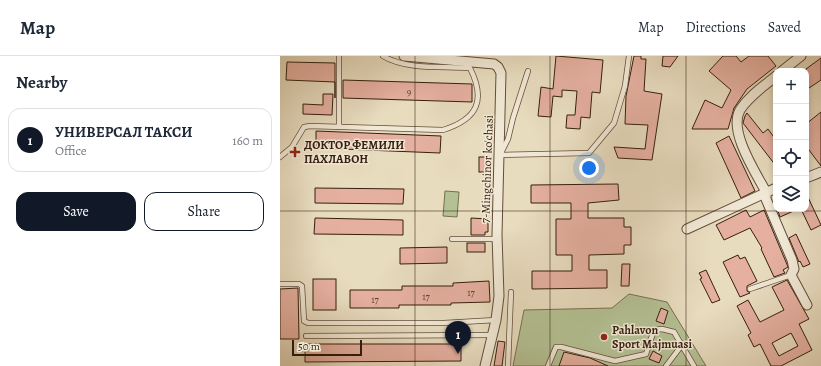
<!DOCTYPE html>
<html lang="en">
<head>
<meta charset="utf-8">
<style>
	:root { --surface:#fff; --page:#f2f2f3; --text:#1f2937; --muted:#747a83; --line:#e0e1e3; --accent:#111827 }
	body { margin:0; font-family:Alegreya,serif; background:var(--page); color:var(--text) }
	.controls { position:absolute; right:12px; top:12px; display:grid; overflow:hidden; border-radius:8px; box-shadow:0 2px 6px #0003 }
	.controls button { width:36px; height:36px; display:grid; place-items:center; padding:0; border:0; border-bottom:1px solid var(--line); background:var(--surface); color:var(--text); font:20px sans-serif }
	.scale { position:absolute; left:12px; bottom:10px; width:70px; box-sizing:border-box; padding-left:4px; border:2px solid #371f0e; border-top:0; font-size:11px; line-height:14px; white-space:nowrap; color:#371f0e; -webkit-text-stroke:3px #f0e8d5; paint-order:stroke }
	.you { position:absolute; left:309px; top:112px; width:14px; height:14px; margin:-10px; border:3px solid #fff; border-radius:50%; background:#1a73e8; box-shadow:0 0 0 6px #1a73e833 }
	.badge { display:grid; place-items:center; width:26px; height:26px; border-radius:50%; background:var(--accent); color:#fff; font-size:13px; font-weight:700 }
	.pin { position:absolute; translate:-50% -33px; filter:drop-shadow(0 1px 2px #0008) }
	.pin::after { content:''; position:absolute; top:21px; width:14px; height:12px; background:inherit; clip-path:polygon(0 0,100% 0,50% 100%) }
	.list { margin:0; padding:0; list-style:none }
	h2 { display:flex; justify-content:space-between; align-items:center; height:52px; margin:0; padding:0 16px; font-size:17px }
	h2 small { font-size:13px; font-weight:400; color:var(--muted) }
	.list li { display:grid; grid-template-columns:26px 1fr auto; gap:12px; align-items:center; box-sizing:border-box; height:64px; margin:0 8px 8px; padding:0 8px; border:1px solid var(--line); border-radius:12px }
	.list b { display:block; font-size:15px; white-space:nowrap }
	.list p { margin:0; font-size:13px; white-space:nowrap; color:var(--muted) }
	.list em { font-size:13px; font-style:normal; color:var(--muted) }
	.actions { display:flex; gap:8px; padding:12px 16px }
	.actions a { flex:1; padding:9px 0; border:1px solid var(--accent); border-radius:12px; text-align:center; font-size:14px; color:var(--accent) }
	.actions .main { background:var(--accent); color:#fff }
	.icon { flex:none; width:22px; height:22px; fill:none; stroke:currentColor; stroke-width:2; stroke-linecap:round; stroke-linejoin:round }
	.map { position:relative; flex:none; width:541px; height:310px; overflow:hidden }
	header { display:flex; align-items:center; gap:24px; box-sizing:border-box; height:56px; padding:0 20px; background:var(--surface); border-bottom:1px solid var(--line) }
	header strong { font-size:19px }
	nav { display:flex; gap:22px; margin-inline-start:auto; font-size:14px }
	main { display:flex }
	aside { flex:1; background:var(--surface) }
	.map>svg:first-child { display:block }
</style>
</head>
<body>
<header>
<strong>Map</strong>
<nav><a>Map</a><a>Directions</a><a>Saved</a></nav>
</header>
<main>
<aside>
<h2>Nearby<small></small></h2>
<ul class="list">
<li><span class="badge">1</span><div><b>УНИВЕРСАЛ ТАКСИ</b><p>Office</p></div><em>160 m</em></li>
</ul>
<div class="actions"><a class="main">Save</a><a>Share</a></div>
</aside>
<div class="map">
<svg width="541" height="310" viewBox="0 0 541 310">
	<rect width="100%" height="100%" fill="#e8dcbf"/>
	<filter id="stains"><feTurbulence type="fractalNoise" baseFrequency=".005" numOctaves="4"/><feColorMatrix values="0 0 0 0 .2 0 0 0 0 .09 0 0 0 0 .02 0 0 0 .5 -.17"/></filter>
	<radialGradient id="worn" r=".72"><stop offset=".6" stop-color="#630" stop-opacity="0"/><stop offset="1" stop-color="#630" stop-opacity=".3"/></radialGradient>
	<g fill="#b4c194" stroke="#767051">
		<polygon points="165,135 179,136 177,161 163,160"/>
		<polygon points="349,238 387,246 426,310 233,310 244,254 332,252"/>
	</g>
	<g fill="#e5b0a0" stroke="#371f0e" fill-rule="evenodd">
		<polygon points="276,0 323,4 320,37 312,36 310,62 301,61 300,73 286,72 287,59 295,59 297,35 282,34 282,41 273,40 271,61 258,60 261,31 273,33"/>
		<polygon points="354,0 361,0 361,3 366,3 364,35 382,38 372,104 338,102 334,91 365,93 368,69 345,68 346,40"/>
		<polygon points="383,0 398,0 390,11 382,10"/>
		<polygon points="443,0 456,0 461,6 469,0 488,0 496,10 467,33 454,52 448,73 412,73 425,44 442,52 451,34 429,15"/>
		<polygon points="541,2 541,24 526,34 526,13"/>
		<polygon points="7,6 55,7 55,42 55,26 6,24"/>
		<polygon points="63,24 192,28 192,46 63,42"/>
		<polygon points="43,38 53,38 52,59 23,58 23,48 43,49"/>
		<polygon points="541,56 541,110 526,90 526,68"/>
		<polygon points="467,57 483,77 488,73 496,84 496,110 463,67 465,60"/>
		<polygon points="36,75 161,80 160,97 36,92"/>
		<polygon points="449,80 475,135 461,142 436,87"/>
		<rect x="199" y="101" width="12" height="15"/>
		<polygon points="338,128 339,144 308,147 308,162 344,162 344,171 351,171 351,189 344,189 344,198 309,199 309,214 327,214 327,232 252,233 252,215 292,215 292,199 276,199 276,163 291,163 291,147 251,147 251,129"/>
		<polygon points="35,132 124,133 123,148 35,147"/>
		<polygon points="526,137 541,169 531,174 521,153 526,153"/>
		<polygon points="501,153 518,153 500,161 498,155"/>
		<polygon points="466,154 470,161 484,154 506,206 508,211 503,214 505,217 494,221 481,193 482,192 470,172 444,184 436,169"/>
		<polygon points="35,162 123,164 123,179 34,178"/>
		<polygon points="191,162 208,163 208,176 205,176 205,179 191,179"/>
		<polygon points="516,178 530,208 523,211 520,205 519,206 509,182"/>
		<rect x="187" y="187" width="18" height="9"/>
		<polygon points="167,191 167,207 120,208 120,192"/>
		<polygon points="458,199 460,203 465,201 477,225 467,230 467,235 470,237 460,241 443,206"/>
		<polygon points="342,208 350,208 349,230 341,230"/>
		<polygon points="426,214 440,244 432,247 420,223 422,222 419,217"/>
		<rect x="33" y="223" width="23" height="31"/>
		<path d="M507 224 529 263 519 268 532 294 501 310H491L480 288 474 291 468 279 471 277 457 250 468 244 480 266 504 254 492 231ZM511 277 518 290 499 300 492 287Z"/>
		<polygon points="209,225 210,246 171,247 171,249 119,249 119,252 70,252 70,234 122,234 122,230 173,230 173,227"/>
		<polygon points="18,232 19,283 0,283 0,233"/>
		<polygon points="381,252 388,255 384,268 376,265"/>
		<polygon points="218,285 225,286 222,310 214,310"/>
		<polygon points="25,288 171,288 181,289 181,305 25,306"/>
		<polygon points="373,295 382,300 379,307 369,303"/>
		<polygon points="284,296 310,302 328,310 279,310"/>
	</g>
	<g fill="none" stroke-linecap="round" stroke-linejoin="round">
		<defs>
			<g id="service">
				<polyline points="59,0 59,71"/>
				<polyline points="248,15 233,62 228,83 220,99 309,97 334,67 345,30 349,0"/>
				<path d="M0 101 12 91 24 71 30 70 163 74C198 63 206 44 190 12 163 10 126 14 103 0"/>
				<polyline points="172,183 217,183"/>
				<polyline points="0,228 19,228 22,230 24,265 28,267 164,267 216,264"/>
				<polyline points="470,233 511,219"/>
				<polyline points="26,280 213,279"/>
				<polyline points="228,310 231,236"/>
				<polyline points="268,310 276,291 281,291 335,305 366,298 374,274 382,273 394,276 414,310"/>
				<polyline points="386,310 402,289"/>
			</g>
			<g id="minor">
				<polyline points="124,0 214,8 218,11 221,17 217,179 219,240 216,264 205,310"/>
				<polyline points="502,15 521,0"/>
				<path d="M496 20C484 30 469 40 460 54 448 75 476 117 486 136V143L512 204 514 213 511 219 527 249"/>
				<polyline points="526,122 541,116"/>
				<polyline points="407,173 496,132"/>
			</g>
		</defs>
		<use href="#service" stroke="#634e3a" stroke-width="6"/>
		<use href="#minor" stroke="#634e3a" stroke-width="11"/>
		<use href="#service" stroke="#f0e8d5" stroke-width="4.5"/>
		<use href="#minor" stroke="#f0e8d5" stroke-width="9"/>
	</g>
	<path fill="none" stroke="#371f0e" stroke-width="1" stroke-opacity="0.55" d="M135 0V310M270 0V310M406 0V310M0 155H541"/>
	<g fill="#8f2418" stroke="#f0e8d5" stroke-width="1.5">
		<path d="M13 90h4v4h4v4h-4v4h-4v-4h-4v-4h4z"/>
		<circle cx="324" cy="281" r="4"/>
	</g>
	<g text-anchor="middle" stroke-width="3" stroke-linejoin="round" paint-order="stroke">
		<g font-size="10" fill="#624332">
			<text x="129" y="39">9</text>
			<text x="191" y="240">17</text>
			<text x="146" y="244">17</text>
			<text x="95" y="247">17</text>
		</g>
		<g font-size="12" font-weight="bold" fill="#371f0e" stroke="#f0e8d5" text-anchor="start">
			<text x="24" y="93">ДОКТОР ФЕМИЛИ<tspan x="24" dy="14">ПАХЛАВОН</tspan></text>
			<text x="332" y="278">Pahlavon<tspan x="332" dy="14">Sport Majmuasi</tspan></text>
		</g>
		<g font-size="12" fill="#371f0e" stroke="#f0e8d5">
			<text transform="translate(207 113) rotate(-88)" y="4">7-Mingchinor ko'chasi</text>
		</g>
	</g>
	<rect width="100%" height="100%" filter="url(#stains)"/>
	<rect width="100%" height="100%" fill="url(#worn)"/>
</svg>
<div class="controls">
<button>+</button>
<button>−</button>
<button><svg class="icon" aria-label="locate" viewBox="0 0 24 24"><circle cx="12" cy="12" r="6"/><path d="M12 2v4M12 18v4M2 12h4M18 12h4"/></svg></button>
<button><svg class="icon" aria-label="layers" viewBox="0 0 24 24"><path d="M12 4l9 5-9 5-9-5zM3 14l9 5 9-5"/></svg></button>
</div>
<div class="scale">50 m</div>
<div class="you"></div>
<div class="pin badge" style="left:178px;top:298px">1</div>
</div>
</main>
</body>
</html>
